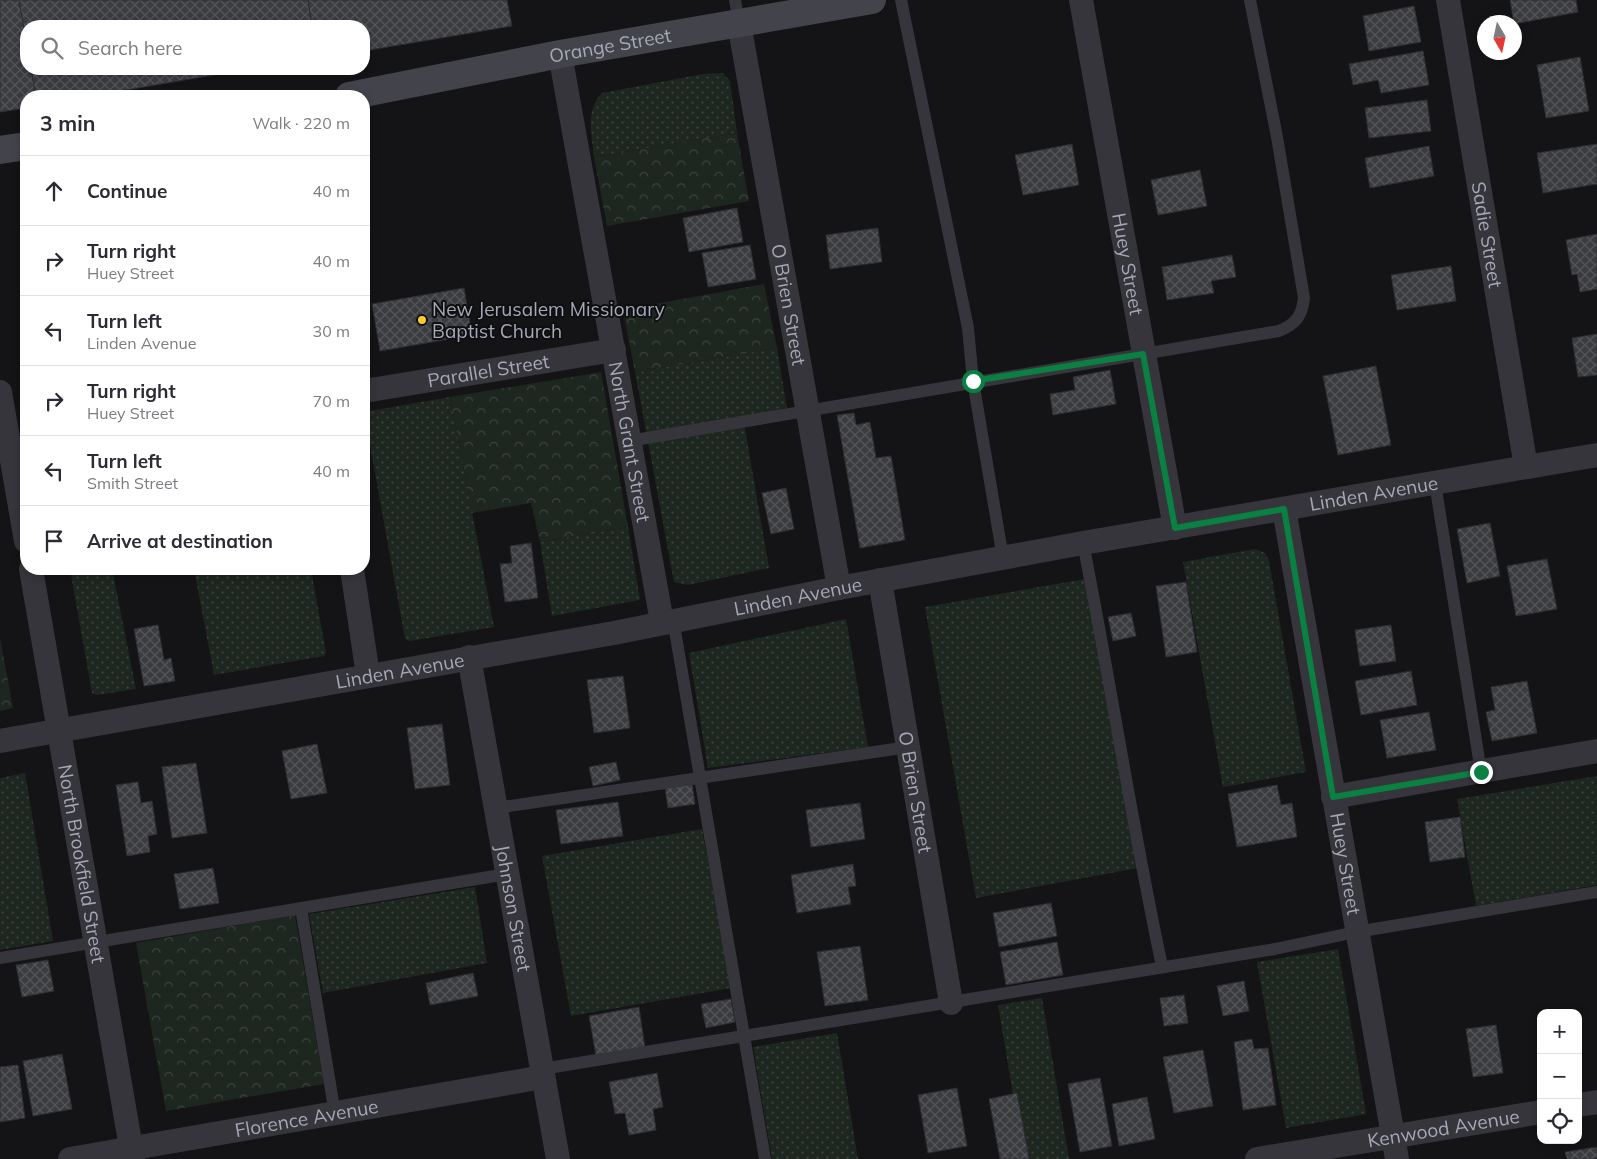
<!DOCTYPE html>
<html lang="en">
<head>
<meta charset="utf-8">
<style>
	:root { --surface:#fff; --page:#f7f7f7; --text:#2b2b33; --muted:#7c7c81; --line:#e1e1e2 }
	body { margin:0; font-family:Mulish,sans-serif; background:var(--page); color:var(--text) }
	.controls { position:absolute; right:15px; bottom:15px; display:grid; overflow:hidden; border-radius:10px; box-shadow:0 2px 8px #0003 }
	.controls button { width:45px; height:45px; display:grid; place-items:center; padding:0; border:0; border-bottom:1px solid var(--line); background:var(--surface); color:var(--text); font:25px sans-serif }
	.compass { position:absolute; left:1477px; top:15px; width:45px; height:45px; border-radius:50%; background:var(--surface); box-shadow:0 2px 8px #0003; rotate:171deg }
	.stop { position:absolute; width:15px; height:15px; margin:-11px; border:4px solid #0b8043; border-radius:50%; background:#fff }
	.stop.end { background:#0b8043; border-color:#fff; box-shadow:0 1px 5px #0008 }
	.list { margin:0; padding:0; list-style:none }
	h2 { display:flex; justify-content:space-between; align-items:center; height:65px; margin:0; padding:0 20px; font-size:21px }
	h2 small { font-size:16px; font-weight:400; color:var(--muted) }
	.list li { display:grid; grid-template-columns:32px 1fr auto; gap:15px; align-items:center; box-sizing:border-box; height:70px; padding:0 20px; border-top:1px solid var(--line) }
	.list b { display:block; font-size:19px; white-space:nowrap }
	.list p { margin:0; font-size:16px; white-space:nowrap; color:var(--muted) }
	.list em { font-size:16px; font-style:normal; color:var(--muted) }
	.icon { flex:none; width:28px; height:28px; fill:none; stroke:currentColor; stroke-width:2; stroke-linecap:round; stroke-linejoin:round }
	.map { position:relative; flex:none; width:1597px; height:1159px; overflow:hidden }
	.search { position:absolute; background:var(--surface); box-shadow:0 2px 8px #0003; left:20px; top:20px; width:350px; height:55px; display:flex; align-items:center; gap:12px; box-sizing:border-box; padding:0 18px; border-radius:20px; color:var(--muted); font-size:19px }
	.panel { position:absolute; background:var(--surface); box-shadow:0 2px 8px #0003; left:20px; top:90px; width:350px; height:485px; border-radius:20px }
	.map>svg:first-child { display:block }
</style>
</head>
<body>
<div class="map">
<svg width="1597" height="1159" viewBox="0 0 1597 1159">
	<defs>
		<pattern id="grass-dots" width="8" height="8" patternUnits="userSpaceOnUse" patternTransform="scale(1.25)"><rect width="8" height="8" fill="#1e2620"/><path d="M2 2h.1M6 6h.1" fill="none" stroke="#3c433e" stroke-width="1.8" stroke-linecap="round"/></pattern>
		<pattern id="forest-crowns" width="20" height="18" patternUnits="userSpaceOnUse" patternTransform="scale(1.25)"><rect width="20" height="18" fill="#1e2620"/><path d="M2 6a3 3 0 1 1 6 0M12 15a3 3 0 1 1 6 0" fill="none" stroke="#3c433e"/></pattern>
		<pattern id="building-cross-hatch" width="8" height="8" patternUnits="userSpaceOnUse" patternTransform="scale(1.25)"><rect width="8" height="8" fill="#3b3c40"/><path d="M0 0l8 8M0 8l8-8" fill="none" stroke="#545559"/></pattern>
	</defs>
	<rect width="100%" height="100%" fill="#141416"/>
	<g fill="url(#grass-dots)">
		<path d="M723 73 730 81 737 133 594 157C592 134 585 110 602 93L703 74Z"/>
		<polygon points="777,348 787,408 743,417 769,568 688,585 674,582 635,372"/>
		<polygon points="450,397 494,627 410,641 405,639 364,412"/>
		<polygon points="628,527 640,600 552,616 540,542"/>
		<polygon points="1255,549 1265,553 1269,561 1306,772 1223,787 1183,562"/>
		<polygon points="70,569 112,569 136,689 97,695 92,693"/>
		<polygon points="194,569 311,569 326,653 324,656 214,675"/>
		<polygon points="1085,579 1138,868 976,898 925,607"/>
		<polygon points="846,619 868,747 708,768 689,653"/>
		<polygon points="25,773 53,941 0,950 0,778"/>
		<polygon points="1597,776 1597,885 1476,906 1457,799"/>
		<polygon points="702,829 731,988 571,1016 542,856"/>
		<polygon points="475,887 487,963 323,993 309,914"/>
		<polygon points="1338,949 1366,1114 1286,1128 1257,962"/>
		<polygon points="1042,998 1069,1159 1024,1159 998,1005"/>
		<polygon points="837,1033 858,1159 772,1159 753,1047"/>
	</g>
	<g fill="url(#forest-crowns)">
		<polygon points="737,133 749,201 607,226 594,157"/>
		<polygon points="764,284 777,348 635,372 623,310"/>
		<polygon points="601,372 628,527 540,542 531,503 472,513 450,397"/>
		<polygon points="0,638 13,708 0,711"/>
		<polygon points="295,915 324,1084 166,1111 136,943"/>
	</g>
	<g fill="url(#building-cross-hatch)" stroke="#2e2e32">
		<polygon points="0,0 19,0 26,40 26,69 31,69 36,96 26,96 26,108 0,112"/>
		<polygon points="19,0 308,0 312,26 26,26 26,40"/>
		<polygon points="308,0 507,0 512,26 364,51 364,26 312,26"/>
		<polygon points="1510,0 1576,0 1578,12 1514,24"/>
		<polygon points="1414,6 1421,42 1369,51 1363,16"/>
		<polygon points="1423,51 1429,85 1381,93 1378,80 1353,85 1349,64"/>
		<polygon points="1580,57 1589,111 1546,118 1537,65"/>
		<polygon points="31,69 249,69 91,96 36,96"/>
		<polygon points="293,69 319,69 294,72"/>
		<polygon points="1427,100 1431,131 1369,138 1365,108"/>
		<polygon points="1072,144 1079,185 1023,195 1015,155"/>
		<polygon points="1597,144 1597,184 1543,193 1537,153"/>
		<polygon points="1429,146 1434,176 1370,188 1365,158"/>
		<polygon points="1200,170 1207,206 1158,215 1151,180"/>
		<polygon points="737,208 743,242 689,252 683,218"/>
		<polygon points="878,228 882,262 830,269 826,235"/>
		<polygon points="1597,234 1597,289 1580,292 1577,274 1572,275 1566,240"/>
		<polygon points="750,245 756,279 708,287 702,253"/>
		<polygon points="1232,255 1236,277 1211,281 1214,293 1167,300 1162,267"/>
		<polygon points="1451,266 1456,301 1397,310 1391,275"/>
		<polygon points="464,288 472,335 380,351 372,304"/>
		<polygon points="1597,334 1597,375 1578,377 1572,338"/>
		<polygon points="1376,366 1391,445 1338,455 1323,376"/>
		<polygon points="1110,370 1116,404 1053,415 1050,394 1075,390 1073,377"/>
		<polygon points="854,413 856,425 870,422 876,458 891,456 905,540 860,548 837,415"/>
		<polygon points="786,488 794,529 771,534 762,493"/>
		<polygon points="1490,523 1500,576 1467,583 1457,529"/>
		<polygon points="531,543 538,598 505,602 500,564 512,563 510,546"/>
		<polygon points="1547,559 1557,609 1516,616 1507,566"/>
		<polygon points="1186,582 1197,652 1166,657 1156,586"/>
		<polygon points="1131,613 1136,636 1113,641 1108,617"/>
		<polygon points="158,625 164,660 171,658 175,681 144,686 134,629"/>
		<polygon points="1391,625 1396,661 1360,666 1355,630"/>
		<polygon points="1411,671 1417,705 1361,715 1355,681"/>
		<polygon points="623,676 630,728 594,733 587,680"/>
		<polygon points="1527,681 1537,733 1492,741 1486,712 1495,710 1491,687"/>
		<polygon points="1429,712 1436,750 1387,758 1380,720"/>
		<polygon points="442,724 450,785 415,789 407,728"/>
		<polygon points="317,744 327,793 291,799 282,751"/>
		<polygon points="616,762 620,780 593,786 589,767"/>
		<polygon points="196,763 207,833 172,838 162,767"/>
		<polygon points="138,782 141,803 152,801 157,834 148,836 150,852 127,856 116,785"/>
		<polygon points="692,784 695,804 668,808 665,788"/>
		<polygon points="1277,785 1281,805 1292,803 1297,837 1237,847 1228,794"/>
		<polygon points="618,802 623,836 561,844 556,810"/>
		<polygon points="860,803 865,839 811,847 806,810"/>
		<polygon points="1460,817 1465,857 1430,862 1425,822"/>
		<polygon points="853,864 856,886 848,887 851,904 797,913 791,875"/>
		<polygon points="213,868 219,903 180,909 174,874"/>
		<polygon points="1051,903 1057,936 999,947 993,913"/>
		<polygon points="1057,942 1063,975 1006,985 1000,952"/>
		<polygon points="860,946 868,1000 825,1006 817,952"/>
		<polygon points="48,960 54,991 22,997 16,965"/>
		<polygon points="473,973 478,996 430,1005 426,983"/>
		<polygon points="1244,981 1249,1011 1223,1016 1217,986"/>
		<polygon points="1184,995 1188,1023 1164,1026 1160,998"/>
		<polygon points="731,999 735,1022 706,1028 701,1004"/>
		<polygon points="639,1007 645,1048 596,1056 589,1016"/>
		<polygon points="1496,1025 1503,1073 1473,1077 1466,1029"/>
		<polygon points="1252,1039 1254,1049 1268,1048 1276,1105 1243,1110 1234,1042"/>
		<polygon points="1203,1050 1213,1106 1174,1113 1163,1057"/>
		<polygon points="62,1054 72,1109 33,1116 23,1061"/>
		<polygon points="18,1065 25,1118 0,1122 0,1067"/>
		<polygon points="657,1073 663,1107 653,1109 656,1130 629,1135 625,1113 615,1114 609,1082"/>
		<polygon points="1100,1078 1112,1146 1080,1152 1068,1084"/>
		<polygon points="957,1088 967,1146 928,1153 918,1095"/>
		<polygon points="1017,1093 1029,1159 1000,1159 989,1099"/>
		<polygon points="1147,1097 1155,1139 1119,1146 1112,1104"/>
		<polygon points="1597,1147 1597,1159 1567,1159 1565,1152"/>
	</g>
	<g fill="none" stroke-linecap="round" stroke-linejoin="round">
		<g stroke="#35353b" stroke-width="12">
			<polyline points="735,0 739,23"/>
			<polyline points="901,0 968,328 973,381 1003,558"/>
			<path d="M629 441 1279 331C1296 324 1302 316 1304 298L1277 137 1250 0"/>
			<polyline points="1435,483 1481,772"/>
			<path d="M1083 543C1111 684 1132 826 1162 966"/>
			<polyline points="673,619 765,1159"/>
			<polyline points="496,808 908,747"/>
			<polyline points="301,908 335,1114"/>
			<polyline points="0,958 507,874"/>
			<polyline points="542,1069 1275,949 1356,932 1597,892"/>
		</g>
		<g stroke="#35353b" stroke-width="24">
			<path id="s1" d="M1081 0 1175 528"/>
			<path id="s2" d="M1448 0 1526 467"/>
			<path id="s3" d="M739 23 839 588"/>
			<path id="s4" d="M560 54 662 622"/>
			<path id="s5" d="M364 391 614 350"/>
			<polyline points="0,392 26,541"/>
			<path id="s6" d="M1284 509 1397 1159"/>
			<path id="s7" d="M31 569 133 1159"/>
			<polyline points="352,569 368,675"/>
			<path id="s8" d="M880 580 951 1003"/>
			<path id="s9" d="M469 657 558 1159"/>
			<path id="s10" d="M0 741 614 633 839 588 1083 543 1597 455"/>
			<polyline points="1333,797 1597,751"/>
			<polyline points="1578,1105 1597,1102"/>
			<path id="s11" d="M70 1159 543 1077"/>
			<path id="s12" d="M1257 1159 1541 1112"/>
		</g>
		<g stroke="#43444b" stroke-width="28">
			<path id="s13" d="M349 96 560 54 872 0"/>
			<polyline points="0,150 26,146"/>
		</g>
	</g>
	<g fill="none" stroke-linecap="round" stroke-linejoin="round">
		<polyline stroke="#0b8043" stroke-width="6" points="973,381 1143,354 1175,528 1284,509 1333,797 1481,772"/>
	</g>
	<circle fill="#f4cd2d" stroke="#0f0f11" stroke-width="2" cx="422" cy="320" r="5"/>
	<g text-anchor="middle" stroke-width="4" stroke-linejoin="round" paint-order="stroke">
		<g font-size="19" fill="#a5a8b6" stroke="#0f0f11">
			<text dy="7" stroke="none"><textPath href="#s13" startOffset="266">Orange Street</textPath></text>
			<text dy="7" stroke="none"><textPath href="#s2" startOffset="238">Sadie Street</textPath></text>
			<text dy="7" stroke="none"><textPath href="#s1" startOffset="268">Huey Street</textPath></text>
			<text dy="7" stroke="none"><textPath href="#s3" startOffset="286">O Brien Street</textPath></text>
			<text dy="7" stroke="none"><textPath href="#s5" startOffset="126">Parallel Street</textPath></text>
			<text dy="7" stroke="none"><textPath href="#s4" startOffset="394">North Grant Street</textPath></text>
			<text dy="7" stroke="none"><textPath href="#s10" startOffset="1396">Linden Avenue</textPath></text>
			<text dy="7" stroke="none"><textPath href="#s10" startOffset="811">Linden Avenue</textPath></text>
			<text dy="7" stroke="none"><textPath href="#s10" startOffset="406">Linden Avenue</textPath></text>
			<text dy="7" stroke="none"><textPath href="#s8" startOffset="215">O Brien Street</textPath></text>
			<text dy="7" stroke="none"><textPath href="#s7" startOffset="299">North Brookfield Street</textPath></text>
			<text dy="7" stroke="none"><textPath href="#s6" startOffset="360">Huey Street</textPath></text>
			<text dy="7" stroke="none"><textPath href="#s9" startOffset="255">Johnson Street</textPath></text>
			<text dy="7" stroke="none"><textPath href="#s11" startOffset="240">Florence Avenue</textPath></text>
			<text dy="7" stroke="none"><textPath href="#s12" startOffset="189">Kenwood Avenue</textPath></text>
		</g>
		<g font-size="19" fill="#a5a8b6" stroke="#0f0f11" text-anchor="start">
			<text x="432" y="316">New Jerusalem Missionary<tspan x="432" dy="22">Baptist Church</tspan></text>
		</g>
	</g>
</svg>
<div class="controls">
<button>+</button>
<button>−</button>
<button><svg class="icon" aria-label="locate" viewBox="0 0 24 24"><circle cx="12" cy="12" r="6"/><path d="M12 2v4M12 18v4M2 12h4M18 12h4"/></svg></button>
</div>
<svg class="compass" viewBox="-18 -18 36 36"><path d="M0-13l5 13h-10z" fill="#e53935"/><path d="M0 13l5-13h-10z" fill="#7c7c81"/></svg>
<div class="stop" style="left:973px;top:381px"></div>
<div class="stop end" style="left:1481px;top:772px"></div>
<div class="search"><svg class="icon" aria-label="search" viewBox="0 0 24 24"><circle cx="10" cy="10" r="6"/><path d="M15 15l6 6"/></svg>Search here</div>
<section class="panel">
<h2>3 min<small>Walk · 220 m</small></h2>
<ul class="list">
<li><svg class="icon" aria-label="ahead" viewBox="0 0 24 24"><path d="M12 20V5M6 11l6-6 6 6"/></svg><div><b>Continue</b></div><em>40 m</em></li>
<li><svg class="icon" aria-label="right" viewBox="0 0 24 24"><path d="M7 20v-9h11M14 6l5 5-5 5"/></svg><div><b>Turn right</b><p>Huey Street</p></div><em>40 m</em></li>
<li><svg class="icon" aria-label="left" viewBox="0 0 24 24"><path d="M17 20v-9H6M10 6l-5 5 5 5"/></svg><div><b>Turn left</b><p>Linden Avenue</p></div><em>30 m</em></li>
<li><svg class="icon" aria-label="right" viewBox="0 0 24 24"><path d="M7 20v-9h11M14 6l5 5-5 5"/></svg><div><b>Turn right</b><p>Huey Street</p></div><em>70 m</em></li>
<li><svg class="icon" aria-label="left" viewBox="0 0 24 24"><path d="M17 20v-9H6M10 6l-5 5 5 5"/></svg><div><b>Turn left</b><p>Smith Street</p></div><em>40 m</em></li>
<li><svg class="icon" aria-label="arrive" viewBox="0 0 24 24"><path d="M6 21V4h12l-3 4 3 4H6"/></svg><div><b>Arrive at destination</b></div></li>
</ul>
</section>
</div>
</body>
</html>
